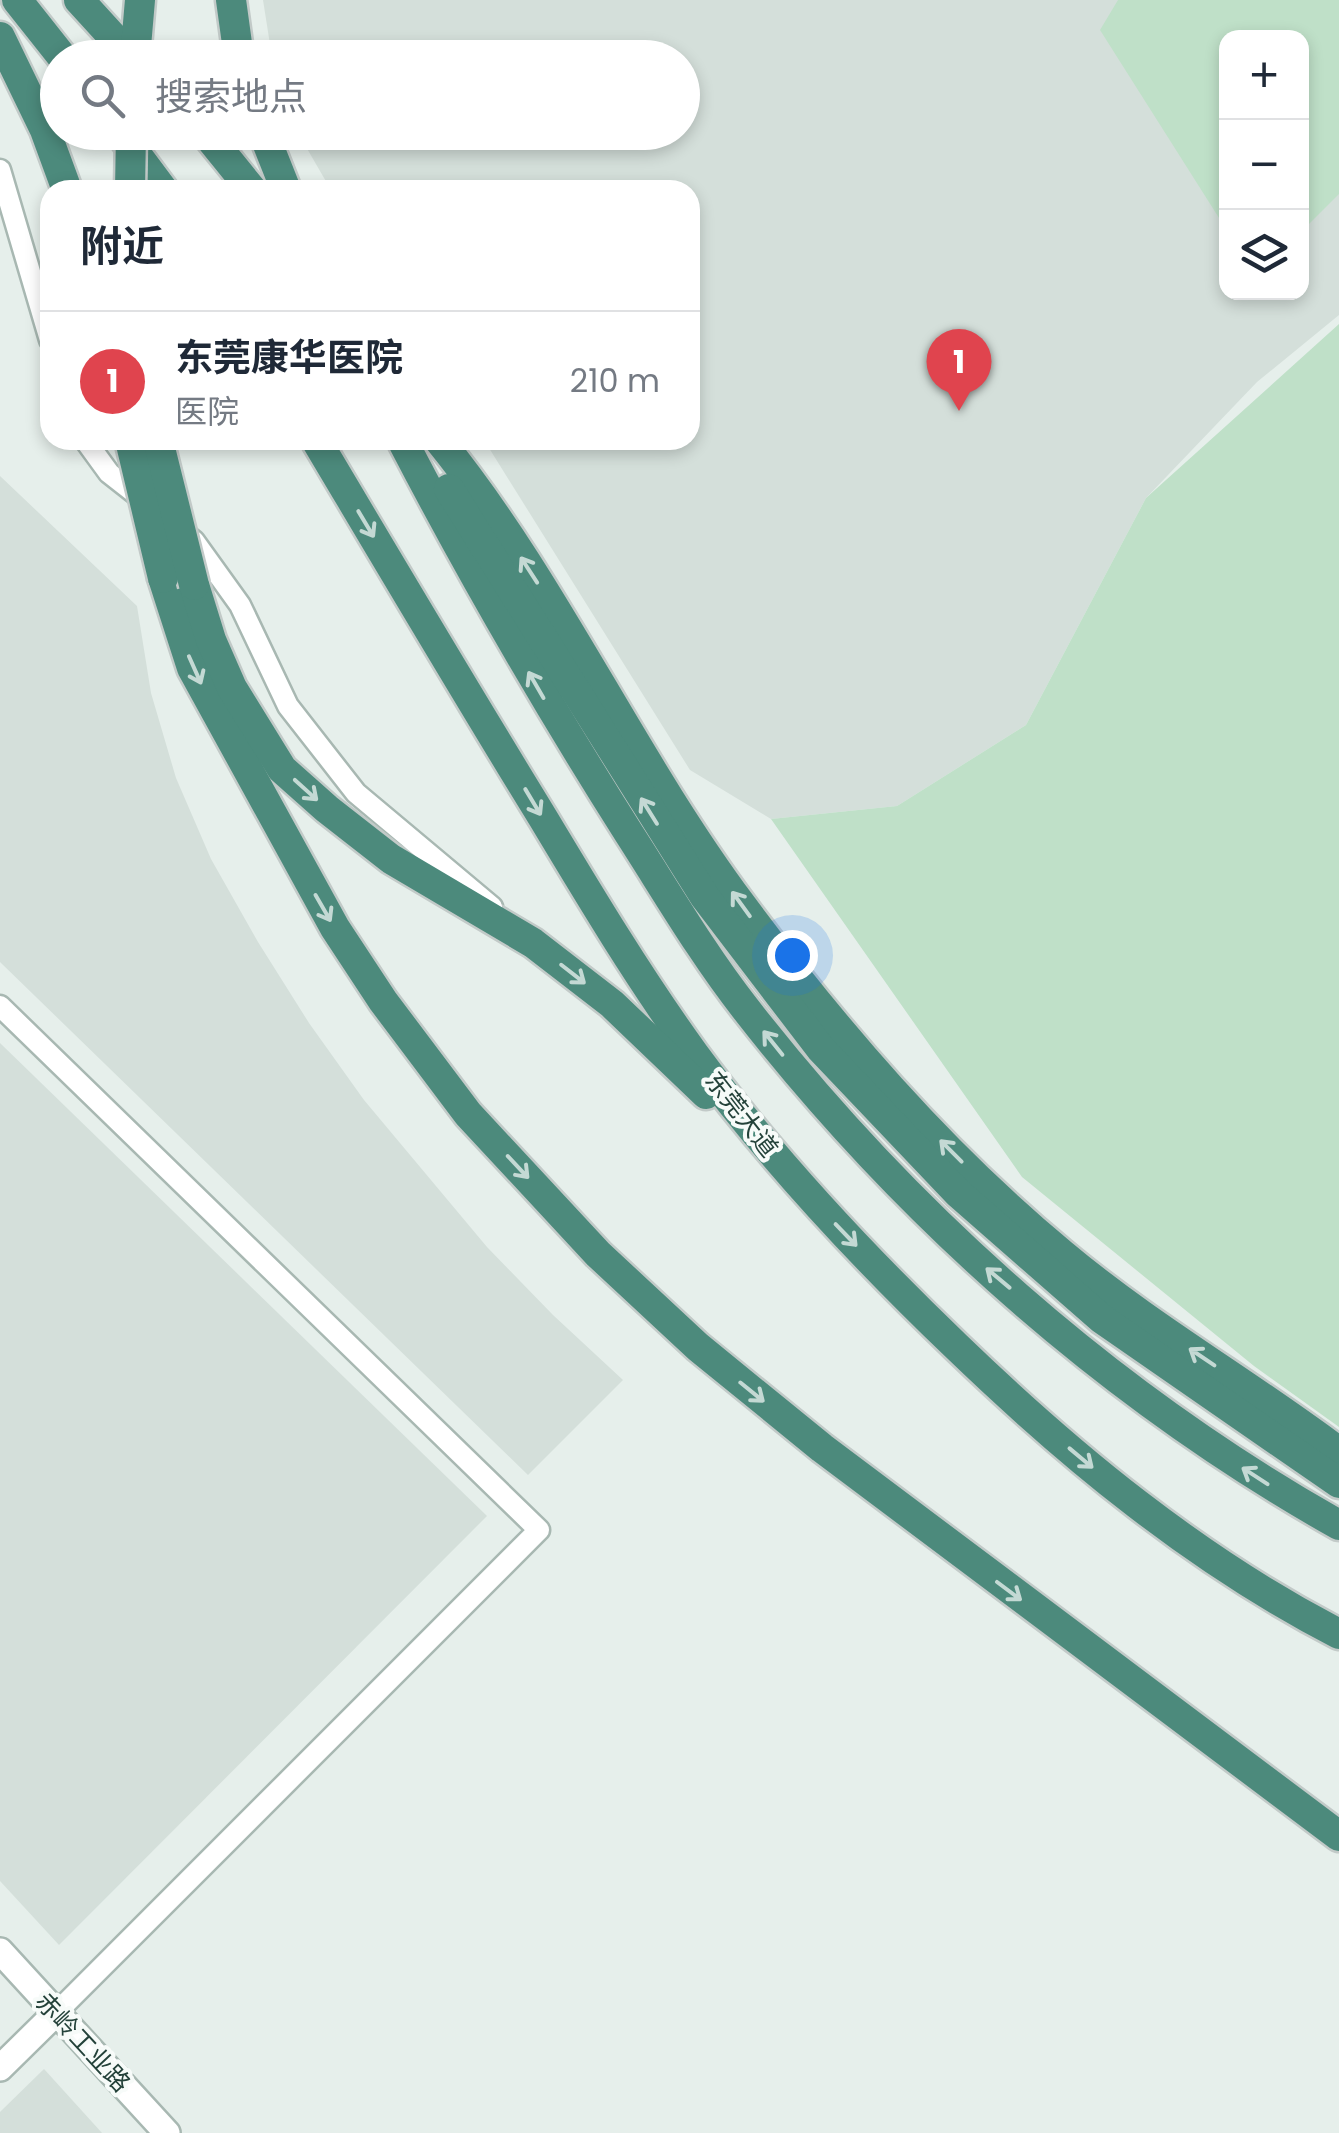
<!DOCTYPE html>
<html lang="zh">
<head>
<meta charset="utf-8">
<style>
	:root { --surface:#fff; --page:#f6f6f7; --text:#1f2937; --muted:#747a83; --line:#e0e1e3; --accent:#7f5249 }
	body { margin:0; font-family:Poppins,"Noto Sans SC",sans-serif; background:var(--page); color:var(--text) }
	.controls { position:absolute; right:30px; top:30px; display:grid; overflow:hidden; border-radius:20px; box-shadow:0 5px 15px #0003 }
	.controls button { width:90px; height:90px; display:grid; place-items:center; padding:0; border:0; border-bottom:2px solid var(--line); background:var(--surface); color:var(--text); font:50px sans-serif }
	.you { position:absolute; left:792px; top:955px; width:35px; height:35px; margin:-25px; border:8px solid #fff; border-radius:50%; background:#1a73e8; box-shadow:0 0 0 15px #1a73e833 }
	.badge { display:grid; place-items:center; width:65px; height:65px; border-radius:50%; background:var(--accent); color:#fff; font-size:32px; font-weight:700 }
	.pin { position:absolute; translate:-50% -82px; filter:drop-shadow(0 2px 5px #0008) }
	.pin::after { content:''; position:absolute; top:52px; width:35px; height:30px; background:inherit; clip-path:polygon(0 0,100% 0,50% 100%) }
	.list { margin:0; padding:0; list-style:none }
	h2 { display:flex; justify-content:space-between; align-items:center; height:130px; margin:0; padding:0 40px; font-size:42px }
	h2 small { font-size:32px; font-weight:400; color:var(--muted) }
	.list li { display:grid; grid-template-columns:65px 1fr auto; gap:30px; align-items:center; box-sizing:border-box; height:140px; padding:0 40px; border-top:2px solid var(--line) }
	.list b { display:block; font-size:38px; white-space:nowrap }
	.list p { margin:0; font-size:32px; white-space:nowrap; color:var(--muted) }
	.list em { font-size:32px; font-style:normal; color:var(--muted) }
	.icon { flex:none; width:55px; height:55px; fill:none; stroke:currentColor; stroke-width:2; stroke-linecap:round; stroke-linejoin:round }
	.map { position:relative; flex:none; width:1339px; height:2133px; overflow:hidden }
	.search { position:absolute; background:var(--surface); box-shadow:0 5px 15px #0003; left:40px; top:40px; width:660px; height:110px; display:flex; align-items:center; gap:25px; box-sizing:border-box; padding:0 35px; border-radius:55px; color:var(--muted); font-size:38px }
	.panel { position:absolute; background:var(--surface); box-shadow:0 5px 15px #0003; left:40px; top:180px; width:660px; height:270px; border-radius:30px }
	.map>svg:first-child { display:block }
</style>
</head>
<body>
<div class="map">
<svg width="1339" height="2133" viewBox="0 0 1339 2133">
	<rect width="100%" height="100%" fill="#e6efeb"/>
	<g fill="#d4dfda" fill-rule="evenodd">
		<path d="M263 0H1339V315L1257 382 1146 498 1026 725 897 806 771 819 690 770 484 440H690V190H331L298 133 682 132V58L272 57ZM1226 38H1302V292H1226Z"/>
		<polygon points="0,476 137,606 151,693 176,778 211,859 258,942 309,1023 364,1100 487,1247 553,1315 623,1380 528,1475 0,962"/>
		<polygon points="0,1043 487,1516 59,1945 0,1881"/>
		<polygon points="44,2069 102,2133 0,2133 0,2112"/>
	</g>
	<g fill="#bfe0c8">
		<polygon points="1118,0 1339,0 1339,194 1302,231 1302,38 1226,38 1226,229 1100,30"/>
		<polygon points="1339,324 1339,1427 1254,1366 1022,1177 771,819 897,806 1026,725 1146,498"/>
	</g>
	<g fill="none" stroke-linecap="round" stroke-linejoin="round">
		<defs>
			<g id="minor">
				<polyline points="0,170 50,340"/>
				<polyline points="85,440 109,473 146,502"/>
				<polyline points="184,533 194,541 240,605 288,706 356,793 492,907"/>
				<polyline points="0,1006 539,1530 56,2013"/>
			</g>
			<g id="tertiary">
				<polyline points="0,1951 167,2133"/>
				<polyline points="0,2068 56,2013"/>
			</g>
			<g id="trunk">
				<polyline points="17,0 63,58"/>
				<polyline points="79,0 132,58"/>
				<polyline points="231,0 239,58"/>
				<polyline points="0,37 45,130 67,190"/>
				<polyline points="135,58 140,0"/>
				<polyline points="205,132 252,190"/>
				<polyline points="263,132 286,190"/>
				<polyline points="122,135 163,190"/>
				<path d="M316 440C391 566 466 693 543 818 591 898 639 978 694 1054 772 1160 861 1255 956 1346 1071 1457 1196 1560 1339 1634"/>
				<path d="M402 440C472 575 547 704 628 832 666 891 702 953 745 1008 906 1215 1110 1396 1339 1525"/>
				<path d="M439 440C555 583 630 755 740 903 835 1031 939 1152 1062 1254 1149 1327 1249 1384 1339 1452"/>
				<polyline points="449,489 705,897 821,1049 958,1193 1102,1319 1339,1483"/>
				<polyline points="163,578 192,668 335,928 383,1001 468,1114 598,1254 698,1347 822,1448 1339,1836"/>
				<polyline points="194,585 211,640 232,688 282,769 327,809 391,859 533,943 612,1004 706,1094"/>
			</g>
		</defs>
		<use href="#minor" stroke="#a8b8b2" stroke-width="25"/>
		<use href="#tertiary" stroke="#a8b8b2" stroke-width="30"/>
		<use href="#trunk" stroke="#c2cac8" stroke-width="35"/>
		<use href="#minor" stroke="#fff" stroke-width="20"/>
		<use href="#tertiary" stroke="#fff" stroke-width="25"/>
		<use href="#trunk" stroke="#4c8a7c" stroke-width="30"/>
		<defs>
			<g id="trunk-bridge">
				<polyline points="130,190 131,132"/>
				<polyline points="130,440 163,578"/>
				<polyline points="158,440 194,585"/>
			</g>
		</defs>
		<use href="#trunk-bridge" stroke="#c2cac8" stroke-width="35" stroke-linecap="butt"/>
		<use href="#trunk-bridge" stroke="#4c8a7c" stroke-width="30"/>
	</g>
	<defs><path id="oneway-shaft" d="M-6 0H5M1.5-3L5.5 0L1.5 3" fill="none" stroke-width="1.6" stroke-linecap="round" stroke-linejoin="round" transform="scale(2.5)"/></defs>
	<g stroke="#c4d9d4">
		<use href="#oneway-shaft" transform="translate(366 524) rotate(59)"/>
		<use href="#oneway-shaft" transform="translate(529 570) rotate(-123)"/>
		<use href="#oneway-shaft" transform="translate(195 670) rotate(66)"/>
		<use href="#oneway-shaft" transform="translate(536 685) rotate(-120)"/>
		<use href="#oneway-shaft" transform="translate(306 790) rotate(42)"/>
		<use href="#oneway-shaft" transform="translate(533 802) rotate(59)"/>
		<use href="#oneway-shaft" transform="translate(649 811) rotate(-122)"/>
		<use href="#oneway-shaft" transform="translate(741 904) rotate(-126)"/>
		<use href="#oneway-shaft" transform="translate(323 908) rotate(60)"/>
		<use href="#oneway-shaft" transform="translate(573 974) rotate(38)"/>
		<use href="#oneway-shaft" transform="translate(773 1043) rotate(-129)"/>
		<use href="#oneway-shaft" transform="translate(951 1151) rotate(-135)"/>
		<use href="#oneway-shaft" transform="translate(518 1167) rotate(47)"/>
		<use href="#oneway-shaft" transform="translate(846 1235) rotate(46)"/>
		<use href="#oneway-shaft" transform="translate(998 1278) rotate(-140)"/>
		<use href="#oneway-shaft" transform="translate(1202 1357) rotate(-146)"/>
		<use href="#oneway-shaft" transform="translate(752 1392) rotate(39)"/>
		<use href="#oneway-shaft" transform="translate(1081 1458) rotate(40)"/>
		<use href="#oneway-shaft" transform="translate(1255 1476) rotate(-147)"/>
		<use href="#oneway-shaft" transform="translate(1009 1591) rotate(37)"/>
	</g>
	<g text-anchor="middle" stroke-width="8" stroke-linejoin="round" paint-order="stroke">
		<g font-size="25" fill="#24423a" stroke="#f7fbf9">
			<text transform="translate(742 1114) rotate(52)" y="9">东莞大道</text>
			<text transform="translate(83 2042) rotate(47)" y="9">赤岭工业路</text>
		</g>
	</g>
</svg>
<div class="controls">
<button>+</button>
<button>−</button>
<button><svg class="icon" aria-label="layers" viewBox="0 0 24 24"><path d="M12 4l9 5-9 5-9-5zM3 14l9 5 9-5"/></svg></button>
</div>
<div class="you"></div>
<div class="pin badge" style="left:959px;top:411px;background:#e0444e">1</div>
<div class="search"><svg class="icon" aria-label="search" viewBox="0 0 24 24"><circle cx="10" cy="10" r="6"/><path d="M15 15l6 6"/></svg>搜索地点</div>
<section class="panel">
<h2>附近<small></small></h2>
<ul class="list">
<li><span class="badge" style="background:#e0444e">1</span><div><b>东莞康华医院</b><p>医院</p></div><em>210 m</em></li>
</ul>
</section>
</div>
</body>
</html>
